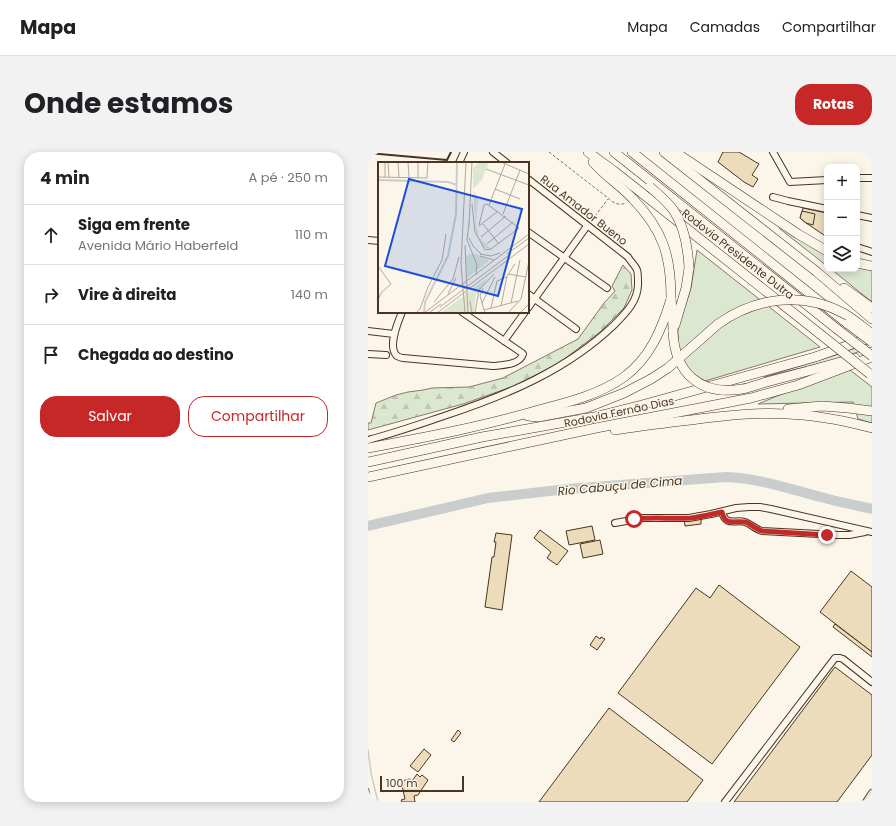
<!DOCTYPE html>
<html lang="pt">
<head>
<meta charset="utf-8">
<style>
	:root { --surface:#fff; --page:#f2f2f2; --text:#202124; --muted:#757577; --line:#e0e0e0; --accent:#c62828 }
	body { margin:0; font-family:Poppins,sans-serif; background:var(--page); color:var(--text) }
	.controls { position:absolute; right:12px; top:12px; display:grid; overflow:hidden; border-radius:8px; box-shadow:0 2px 10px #0003 }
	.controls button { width:36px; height:36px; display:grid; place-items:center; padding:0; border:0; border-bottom:1px solid var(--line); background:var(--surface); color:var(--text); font:20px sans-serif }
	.scale { position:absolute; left:12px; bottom:10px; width:84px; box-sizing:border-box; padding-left:4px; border:2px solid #4a3520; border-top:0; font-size:11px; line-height:14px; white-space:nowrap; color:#4a3520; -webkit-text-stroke:3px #fbf6e9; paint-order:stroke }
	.stop { position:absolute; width:12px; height:12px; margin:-9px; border:3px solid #c62828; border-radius:50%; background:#fff }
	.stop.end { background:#c62828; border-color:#fff; box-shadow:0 1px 4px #0008 }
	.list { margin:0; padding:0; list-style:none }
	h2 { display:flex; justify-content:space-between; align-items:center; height:52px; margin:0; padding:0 16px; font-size:17px }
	h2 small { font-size:13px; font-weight:400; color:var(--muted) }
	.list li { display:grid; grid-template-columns:26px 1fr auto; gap:12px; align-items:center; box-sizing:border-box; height:60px; padding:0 16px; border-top:1px solid var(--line) }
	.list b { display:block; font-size:15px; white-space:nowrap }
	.list p { margin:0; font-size:13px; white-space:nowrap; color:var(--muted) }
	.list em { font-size:13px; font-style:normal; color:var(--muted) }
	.actions { display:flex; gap:8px; padding:12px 16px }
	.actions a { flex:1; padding:9px 0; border:1px solid var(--accent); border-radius:16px; text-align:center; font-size:14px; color:var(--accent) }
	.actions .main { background:var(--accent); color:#fff }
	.icon { flex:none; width:22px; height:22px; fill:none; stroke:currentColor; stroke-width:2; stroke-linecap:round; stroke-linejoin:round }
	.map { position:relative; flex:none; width:504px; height:650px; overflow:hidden; border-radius:16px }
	header { display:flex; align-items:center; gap:24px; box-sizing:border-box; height:56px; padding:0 20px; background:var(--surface); border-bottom:1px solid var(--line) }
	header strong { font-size:19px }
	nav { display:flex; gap:22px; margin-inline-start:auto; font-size:14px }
	.intro { display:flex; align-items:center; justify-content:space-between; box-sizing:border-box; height:96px; padding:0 24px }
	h1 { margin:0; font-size:28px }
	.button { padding:10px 18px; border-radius:16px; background:var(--accent); color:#fff; font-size:14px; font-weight:700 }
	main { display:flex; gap:24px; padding:0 24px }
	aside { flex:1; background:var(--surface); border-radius:16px; box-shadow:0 2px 10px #0003 }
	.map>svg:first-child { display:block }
</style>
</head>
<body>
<header>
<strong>Mapa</strong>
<nav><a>Mapa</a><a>Camadas</a><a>Compartilhar</a></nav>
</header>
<div class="intro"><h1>Onde estamos</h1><a class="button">Rotas</a></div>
<main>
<aside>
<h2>4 min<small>A pé · 250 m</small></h2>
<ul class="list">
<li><svg class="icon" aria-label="ahead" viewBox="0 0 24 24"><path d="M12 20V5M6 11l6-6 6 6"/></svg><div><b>Siga em frente</b><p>Avenida Mário Haberfeld</p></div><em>110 m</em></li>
<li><svg class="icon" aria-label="right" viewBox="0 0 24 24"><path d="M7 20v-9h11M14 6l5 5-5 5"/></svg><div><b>Vire à direita</b></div><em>140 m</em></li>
<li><svg class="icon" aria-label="arrive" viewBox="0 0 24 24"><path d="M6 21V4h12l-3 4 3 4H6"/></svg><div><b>Chegada ao destino</b></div></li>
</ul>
<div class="actions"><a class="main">Salvar</a><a>Compartilhar</a></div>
</aside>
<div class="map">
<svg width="504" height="650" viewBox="0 0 504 650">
	<defs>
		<pattern id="forest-firs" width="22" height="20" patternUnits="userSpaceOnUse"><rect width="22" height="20" fill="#dce7d0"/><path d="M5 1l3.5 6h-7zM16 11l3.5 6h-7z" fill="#bec7b2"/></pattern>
	</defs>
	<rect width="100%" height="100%" fill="#fbf6e9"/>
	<g fill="#dce7d0" stroke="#887966">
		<polygon points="411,75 413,75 448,98 459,103 459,114 412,77"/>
		<polygon points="329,98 452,195 337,229 320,218 310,194 310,176 323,136"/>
		<polygon points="489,114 504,118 504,150 463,117 489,117"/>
		<polygon points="504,190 504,195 470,207 396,225 468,203"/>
		<polygon points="482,218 504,235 504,271 490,267 485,250 390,252 409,244"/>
	</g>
	<polygon fill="url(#forest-firs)" stroke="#887966" points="255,113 263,122 264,138 256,156 232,180 191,211 146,234 95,252 0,278 0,271 3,271 8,251 28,243 40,240 55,238 64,236 101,235 135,226 210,187 236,151 247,139 244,134"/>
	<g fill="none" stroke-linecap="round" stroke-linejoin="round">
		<polyline stroke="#c9cecd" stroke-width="1.5" points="0,598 3,621 10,650"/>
		<path stroke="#c9cecd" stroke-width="10" d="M0 374 120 346 199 337 358 325C390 326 422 337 453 345 470 350 487 353 504 357"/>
	</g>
	<g fill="#ecdcbc" stroke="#4a3520">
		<polygon points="355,0 371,0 391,12 384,23 390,27 385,35 376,30 350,10"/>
		<polygon points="435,56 459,61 459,85 438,71 432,66"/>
		<polygon points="434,59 447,62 445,73 438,71 432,66"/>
		<polygon points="333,365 333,372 317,374 316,367"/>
		<polygon points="224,374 227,388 201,393 198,379"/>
		<polygon points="172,378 200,399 189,413 179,406 183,400 166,386"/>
		<polygon points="128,381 144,383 134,458 117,455 124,405 126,405 128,390 126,390"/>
		<polygon points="232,388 235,402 215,406 212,392"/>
		<polygon points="483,419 504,435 504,500 452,460"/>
		<polygon points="351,433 432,495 344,612 250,541 328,436 342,446"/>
		<polygon points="467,472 504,500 504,505 465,475"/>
		<polygon points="228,484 232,487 233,485 237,487 229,498 222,493"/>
		<polygon points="467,515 504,543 504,603 469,650 366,650"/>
		<polygon points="241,556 335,628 319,650 171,650"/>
		<polygon points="90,578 93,581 86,590 83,588"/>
		<polygon points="56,597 63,603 50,620 42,614"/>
		<polygon points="49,622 52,625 54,623 60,628 50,643 46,644 47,650 34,650 33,648 37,647 33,629 42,627 44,636 46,633 44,629"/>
	</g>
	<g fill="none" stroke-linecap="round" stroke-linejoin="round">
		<defs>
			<g id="minor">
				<polyline points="125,0 139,11"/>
				<polyline points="405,0 422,30 459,28"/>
				<polyline points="91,11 96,0"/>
				<polyline points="489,26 504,26"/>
				<polyline points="405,45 420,49 459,57"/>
				<polyline points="489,63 504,66"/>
				<polyline points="160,80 239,136"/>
				<polyline points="0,88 11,89"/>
				<polyline points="489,95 504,100"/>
				<polyline points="160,142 208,177"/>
				<polyline points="160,156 219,74"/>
				<path d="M34 160C30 170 19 195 29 204 31 205 33 206 35 206L125 214C134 213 152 213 155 202L154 201 94 160"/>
				<polyline points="0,179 26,182"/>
				<polyline points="136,189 157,160"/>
				<polyline points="0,202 18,203"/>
				<path d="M0 288C27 281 52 272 79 263 139 243 199 218 246 173 258 161 271 148 270 130 270 126 270 121 269 118 267 113 262 109 260 105L160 27"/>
				<path d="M354 360C358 375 367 367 377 370 383 372 387 377 394 379L470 383H481L497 380"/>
				<polyline points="247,371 275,366 321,366 343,362 368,356 381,355 392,355 403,357 504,380"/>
				<polyline points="357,650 467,506 472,506 475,507 504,530"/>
				<polyline points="498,650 504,641"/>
			</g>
			<g id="highway">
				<polyline points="220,0 246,19 452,182"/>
				<polyline points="246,0 469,177"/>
				<polyline points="264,0 480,172"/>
				<polyline points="296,0 449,120 504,167"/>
				<polyline points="307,0 430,82 459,99"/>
				<path d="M225 10C237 24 253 34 265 47 295 78 303 104 303 146 304 158 305 169 305 180"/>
				<polyline points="489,111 504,114"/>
				<polyline points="476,136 504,156"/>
				<polyline points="307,173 318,136 321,116"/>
				<polyline points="440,219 487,206"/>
				<polyline points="420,257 454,254 480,256 504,259"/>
				<polyline points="160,264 170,265 218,256 256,241 283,227"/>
				<path d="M247 278C272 274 298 271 323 268 360 263 398 259 435 263 459 265 481 270 504 276"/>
				<path d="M0 296C59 285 117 274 174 257 202 250 232 242 256 225 282 206 294 177 303 147"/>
				<polyline points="0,310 114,285 226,265 274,253 447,205 504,185"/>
				<polyline points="0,325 228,276 383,246 430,233 504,205"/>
			</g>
		</defs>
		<use href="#minor" stroke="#4a3520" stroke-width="8"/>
		<use href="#highway" stroke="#4a3520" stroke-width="10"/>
		<g stroke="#7f6f5c" stroke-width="1" stroke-dasharray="3 2" stroke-linecap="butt">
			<path d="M181 0 240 46C245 51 251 54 258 51"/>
			<polyline points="224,68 240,47"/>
		</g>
		<use href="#minor" stroke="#fbf6e9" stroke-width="6"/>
		<use href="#highway" stroke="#fbf6e9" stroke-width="9"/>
		<defs>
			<g id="highway-bridge">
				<path d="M282 35C290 42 300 50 306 59 317 76 320 96 321 116"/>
				<polyline points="480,172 504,190"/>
				<polyline points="469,177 504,204"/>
				<path d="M305 180C307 221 332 244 374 237 381 236 388 233 395 231 410 227 425 223 440 219"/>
				<polyline points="452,182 502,222"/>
				<path d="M283 227 300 216 350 172C388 145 435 139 477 162 487 168 495 175 504 182"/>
			</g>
		</defs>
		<use href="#highway-bridge" stroke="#4a3520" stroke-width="10" stroke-linecap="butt"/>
		<use href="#highway-bridge" stroke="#fbf6e9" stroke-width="9"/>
		<g stroke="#4a3520" stroke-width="2">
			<polyline points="0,1 79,8 83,0"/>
			<polyline points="0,637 3,650"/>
		</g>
	</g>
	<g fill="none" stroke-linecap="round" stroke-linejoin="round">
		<path stroke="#c62828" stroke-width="5" d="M266 367C285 365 304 367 323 366 333 365 344 362 354 360 357 375 367 368 377 370 382 371 387 377 394 379L459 383"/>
	</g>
	<g text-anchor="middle" stroke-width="3" stroke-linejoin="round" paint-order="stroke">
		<g font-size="11" fill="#4a3520" stroke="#fbf6e9">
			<text transform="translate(216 58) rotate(38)" y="4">Rua Amador Bueno</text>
			<text transform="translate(370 102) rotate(38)" y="4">Rodovia Presidente Dutra</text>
			<text transform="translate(251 260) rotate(-12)" y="4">Rodovia Fernão Dias</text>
		</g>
		<g font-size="12" font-style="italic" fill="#4a3520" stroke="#fbf6e9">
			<text transform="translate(252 334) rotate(-5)" y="4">Rio Cabuçu de Cima</text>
		</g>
	</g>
	<g transform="translate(10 10)">
		<rect width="151" height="151" fill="#fbf6e9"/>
		<path d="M91 92H99L111 99 89 116 88 95ZM86 105 88 132 111 115 98 133 96 151H62L87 133Z" fill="#dce7d0"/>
		<path d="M95 28 100 36 98 60 101 75 112 86 110 87 105 84 98 70Z" fill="#dce7d0"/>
		<path d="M102 0H111L104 18 95 27V6Z" fill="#dce7d0"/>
		<path fill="none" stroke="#c9cecd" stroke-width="2" d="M0 18 70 20 79 23M46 151 47 140 70 94 78 52 79 0"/>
		<path fill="none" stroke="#b4a999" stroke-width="1" d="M7 0V15M10 0 11 15M20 0 21 15M30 0 31 16M40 0V16M123 0 151 12M108 7 151 23M0 15 49 16 50 0M117 27 142 37M94 42 97 70 107 88 113 87 141 66 109 42 106 43 101 63M111 43 127 2M125 52 142 8M91 61 89 78 99 103 98 113M105 62 121 82M91 63 94 0M101 64 120 49M103 75 128 54M91 76 95 84 104 93M109 82 135 60M87 83 90 151M102 92 113 94 122 91M129 92 151 76M102 94 116 98M0 104 13 122 3 131 0 138M130 112 148 115M105 126 102 134 107 151M70 132 78 116M92 139 94 151M56 140 75 117 81 95M104 141 117 115M133 141 142 98M123 144 129 114 137 102M62 145 131 93M113 146 119 119 129 115M106 148 140 139M38 151 42 147 50 125 64 98 68 72M46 151 151 72M51 151 63 142M59 151 151 82M87 151 83 102 88 0M97 151 101 128 116 112M130 151 143 137 151 99M142 151 151 142"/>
		<path fill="#1d4ed8" fill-opacity="0.15" stroke="#1d4ed8" stroke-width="2" d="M31 17 144 47 120 134 7 104Z"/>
		<rect width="151" height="151" fill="none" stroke="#4a3520" stroke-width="2"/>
	</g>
</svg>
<div class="controls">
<button>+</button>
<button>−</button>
<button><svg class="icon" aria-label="layers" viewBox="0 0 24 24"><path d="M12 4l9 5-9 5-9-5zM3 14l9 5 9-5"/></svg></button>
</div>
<div class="scale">100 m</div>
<div class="stop" style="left:266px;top:367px"></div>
<div class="stop end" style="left:459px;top:383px"></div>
</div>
</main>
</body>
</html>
